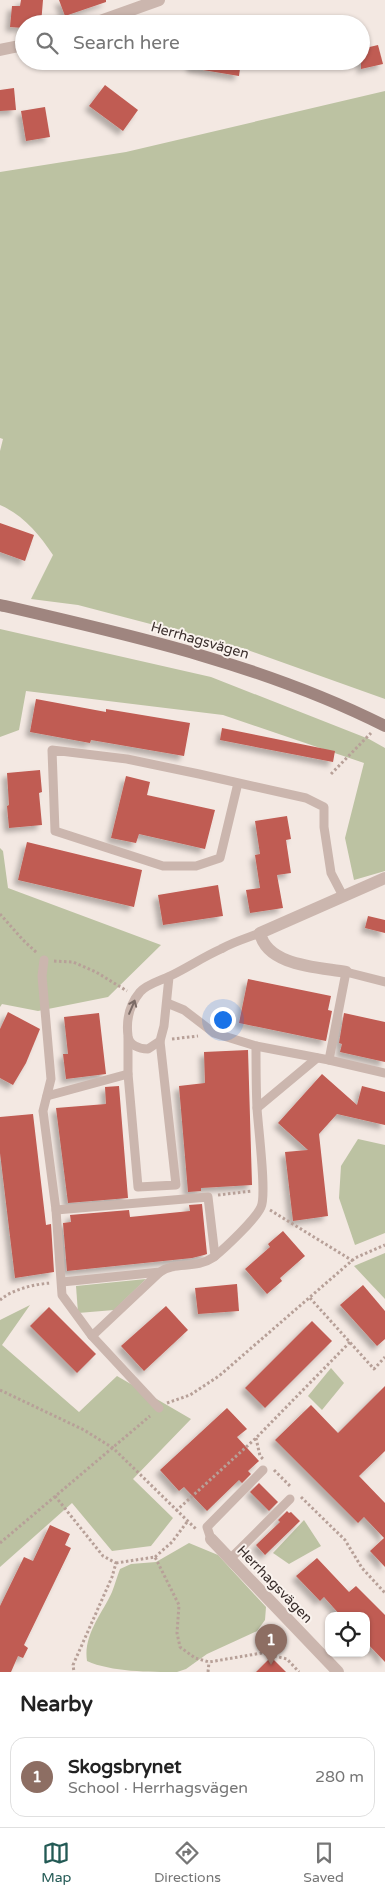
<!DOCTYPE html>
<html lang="en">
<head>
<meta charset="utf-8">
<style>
	:root { --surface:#fff; --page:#f6f6f6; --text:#222; --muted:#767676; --line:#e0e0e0; --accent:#235a55 }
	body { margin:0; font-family:"Varela Round",sans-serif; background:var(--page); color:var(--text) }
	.controls { position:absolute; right:15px; bottom:15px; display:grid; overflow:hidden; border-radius:10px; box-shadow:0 1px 4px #0004 }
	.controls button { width:45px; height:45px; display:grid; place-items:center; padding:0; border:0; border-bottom:1px solid var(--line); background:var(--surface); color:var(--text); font:25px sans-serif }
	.you { position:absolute; left:222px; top:1019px; width:18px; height:18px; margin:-12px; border:4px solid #fff; border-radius:50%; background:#1a73e8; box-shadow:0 0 0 8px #1a73e833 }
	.badge { display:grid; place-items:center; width:32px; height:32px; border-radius:50%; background:var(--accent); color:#fff; font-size:16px; font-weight:700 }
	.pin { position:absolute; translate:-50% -41px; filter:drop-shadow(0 1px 2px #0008) }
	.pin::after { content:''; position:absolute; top:26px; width:18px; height:15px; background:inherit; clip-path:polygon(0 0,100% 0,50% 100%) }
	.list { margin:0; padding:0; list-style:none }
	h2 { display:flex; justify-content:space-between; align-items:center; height:65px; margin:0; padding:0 20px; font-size:21px }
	h2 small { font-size:16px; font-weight:400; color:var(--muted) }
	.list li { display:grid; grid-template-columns:32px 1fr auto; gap:15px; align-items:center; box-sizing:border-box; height:80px; margin:0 10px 10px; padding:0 10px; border:1px solid var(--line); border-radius:15px }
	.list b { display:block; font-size:19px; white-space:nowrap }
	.list p { margin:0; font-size:16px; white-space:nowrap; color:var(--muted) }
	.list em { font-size:16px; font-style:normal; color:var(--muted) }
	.icon { flex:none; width:28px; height:28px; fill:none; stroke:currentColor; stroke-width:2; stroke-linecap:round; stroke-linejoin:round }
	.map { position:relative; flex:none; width:385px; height:1672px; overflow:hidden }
	.search { position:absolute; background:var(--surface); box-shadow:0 1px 4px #0004; left:15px; right:15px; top:15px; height:55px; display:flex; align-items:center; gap:12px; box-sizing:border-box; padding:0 18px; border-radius:28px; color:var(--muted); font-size:19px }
	.sheet { height:155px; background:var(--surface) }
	nav { display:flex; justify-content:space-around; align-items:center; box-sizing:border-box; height:70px; border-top:1px solid var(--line); background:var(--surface); font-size:14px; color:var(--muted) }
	nav a { display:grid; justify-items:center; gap:2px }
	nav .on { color:var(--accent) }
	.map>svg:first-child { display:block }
</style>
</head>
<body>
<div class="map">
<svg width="385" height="1672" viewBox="0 0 385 1672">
	<defs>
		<filter id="shadow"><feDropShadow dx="-4.5" dy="4.5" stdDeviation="2.5" flood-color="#0004"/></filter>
	</defs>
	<rect width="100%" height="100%" fill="#f3e8e2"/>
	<g fill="#bcc2a2">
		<path d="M385 91V699L242 648 78 605 31 599 53 555C39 534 23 515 0 505V451L3 439 0 438V172L126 152Z"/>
		<polygon points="0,629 211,677 369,739 385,748 385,871 354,880 345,838 364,763 223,715 26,691 19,730 0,737"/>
		<polygon points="0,848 3,851 8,888 161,945 108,997 38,1011 2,1004 0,1007"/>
		<polygon points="358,1139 385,1145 385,1233 355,1245 339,1198 341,1166"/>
		<polygon points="385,1253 385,1299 354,1266"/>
		<polygon points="146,1279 114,1310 78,1313 76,1286"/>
		<polygon points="30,1305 2,1345 79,1412 117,1376 191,1419 133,1479 173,1518 151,1546 112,1551 72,1503 0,1567 0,1320"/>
		<polygon points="331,1368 344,1383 322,1410 308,1396"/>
		<polygon points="304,1520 321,1546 289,1564 273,1553"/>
		<path d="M189 1543 218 1555 266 1607 265 1620 257 1631 207 1654 186 1669 177 1672C150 1672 111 1672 87 1661 83 1635 102 1614 112 1592 115 1584 117 1577 120 1569L131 1564 156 1562Z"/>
	</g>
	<g fill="#c05b52" filter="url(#shadow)">
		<polygon points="21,0 43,0 41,24 24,24 24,28 10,27 12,6 20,6"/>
		<polygon points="59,0 106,0 106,2 65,16"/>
		<polygon points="378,45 383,64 361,69 361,49"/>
		<polygon points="191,61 241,61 239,76 191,68"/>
		<polygon points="105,85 138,110 123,131 89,106"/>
		<polygon points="14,88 16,110 0,111 0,90"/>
		<polygon points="45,107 50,137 26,141 21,111"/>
		<polygon points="0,523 34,535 25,561 0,552"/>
		<polygon points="36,699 106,712 106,709 190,723 184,756 91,740 90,743 30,732"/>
		<polygon points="222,728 335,751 333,762 220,740"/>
		<polygon points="40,770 42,792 39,793 42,825 9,828 7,806 9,805 7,773"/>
		<polygon points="126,776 150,782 147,795 215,810 205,849 139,834 136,843 111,838"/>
		<polygon points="287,816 291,839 286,840 291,873 277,875 283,908 250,913 246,890 260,888 255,855 260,854 255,821"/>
		<polygon points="27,842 142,870 134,907 18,880"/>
		<polygon points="218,885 223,916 163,925 158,895"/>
		<polygon points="368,916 385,920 385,933 365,928"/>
		<polygon points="248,979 331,996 328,1010 332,1011 326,1041 239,1023"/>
		<polygon points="8,1012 40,1029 26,1063 13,1085 0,1078 0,1029"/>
		<polygon points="99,1013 106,1074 66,1079 63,1054 68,1054 64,1017"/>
		<polygon points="344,1013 385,1022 385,1062 340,1052 342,1044 339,1043"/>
		<polygon points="248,1050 252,1185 201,1188 201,1191 188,1192 179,1086 205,1083 204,1052"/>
		<polygon points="322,1074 357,1105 362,1086 385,1092 385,1125 337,1114 319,1134 328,1216 293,1221 285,1152 308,1150 278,1123"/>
		<polygon points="119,1086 128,1198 68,1203 56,1108 106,1104 105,1087"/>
		<polygon points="33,1114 46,1225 51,1224 54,1272 15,1278 0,1153 0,1117"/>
		<polygon points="202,1204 207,1254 204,1255 192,1258 67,1271 63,1223 71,1222 70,1215 129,1210 130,1217 190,1211 189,1205"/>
		<polygon points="283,1231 305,1256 280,1278 282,1281 267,1294 245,1269 270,1247 268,1244"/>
		<polygon points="237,1284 239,1311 198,1314 195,1288"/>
		<polygon points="363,1285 385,1311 385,1339 377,1346 340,1305"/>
		<polygon points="166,1306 188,1330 144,1371 121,1346"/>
		<polygon points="49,1307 96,1354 77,1373 30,1326"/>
		<polygon points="312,1321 332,1341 265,1408 245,1388"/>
		<polygon points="385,1386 385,1451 359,1476 385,1503 385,1567 370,1551 384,1538 364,1517 358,1523 275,1440 311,1405 338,1433"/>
		<polygon points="227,1408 247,1429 237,1437 259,1461 248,1471 251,1474 242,1483 239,1480 207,1511 184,1487 179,1491 160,1470"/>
		<polygon points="259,1483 278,1502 269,1511 250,1492"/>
		<polygon points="287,1511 289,1513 291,1512 300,1521 265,1555 256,1545 280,1522 278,1520"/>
		<polygon points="50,1525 70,1534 65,1545 71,1548 24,1645 28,1648 23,1658 18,1656 11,1672 0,1672 0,1606 24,1557 33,1561"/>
		<polygon points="317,1558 349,1592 356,1586 385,1615 385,1662 366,1642 366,1616 341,1616 324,1597 320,1601 296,1576"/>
		<polygon points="271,1657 286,1672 256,1672"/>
	</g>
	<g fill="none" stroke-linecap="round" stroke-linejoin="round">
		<g stroke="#b7a098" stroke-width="3" stroke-dasharray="2.5 2.5" stroke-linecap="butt">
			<polyline points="331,774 371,733"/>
			<polyline points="0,914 23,940 37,953"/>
			<polyline points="54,961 73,962 96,972 127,991"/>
			<polyline points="172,1039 198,1036"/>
			<polyline points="218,1195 252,1191"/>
			<polyline points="270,1210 353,1261"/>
			<polyline points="310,1298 374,1369 385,1357"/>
			<path d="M0 1300C13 1289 35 1284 51 1283"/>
			<polyline points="0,1390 84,1430 113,1448 196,1529"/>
			<polyline points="167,1403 190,1395 219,1376 355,1258 385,1245"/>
			<polyline points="256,1438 260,1456 263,1459"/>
			<polyline points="274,1470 291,1487"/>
			<polyline points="55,1496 103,1556 116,1563 112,1577 73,1665 74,1672"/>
			<polyline points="301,1497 345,1540 362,1568 385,1593"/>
			<polyline points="176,1511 256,1438 350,1342"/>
			<polyline points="0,1543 150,1416"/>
			<polyline points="155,1557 172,1542 187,1522"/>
			<polyline points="116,1563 155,1557 179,1605 177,1633 180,1647 195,1658 209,1662 262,1653 287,1659 299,1672"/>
			<polyline points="208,1672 209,1662"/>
		</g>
		<g stroke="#cbb6ae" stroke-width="9">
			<polyline points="238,783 220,858 196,866 163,866 55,831 52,750 127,759 199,774 306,798 324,807 324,827 331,873 343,896"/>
			<polyline points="44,960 42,976 51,1079 43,1111 56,1210 62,1295 92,1336 159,1408"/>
			<path d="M169 977 164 1026 160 1041 148 1049C139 1049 129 1045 128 1036 126 1020 130 1004 140 992 147 984 160 981 170 976 187 968 203 957 221 949 233 942 247 938 260 933"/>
			<polyline points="167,1003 184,1010 214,1033 256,1046 329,1060 385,1073"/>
			<polyline points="128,1038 128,1074 138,1187 176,1185 160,1041"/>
			<polyline points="329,1060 346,972 385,982"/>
			<polyline points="47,1096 128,1074"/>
			<polyline points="257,1108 317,1058"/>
			<polyline points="56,1210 208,1197 215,1256"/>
			<path d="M62 1282 160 1272C176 1261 195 1270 214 1257 225 1248 256 1219 261 1207 267 1195 258 1126 257 1108 256 1087 256 1067 256 1046"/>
			<polyline points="92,1336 160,1272"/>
			<polyline points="211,1539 207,1527 263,1470"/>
			<polyline points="230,1559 290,1499"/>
		</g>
		<g stroke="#cbb6ae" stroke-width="12">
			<polyline points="92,24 159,0"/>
			<polyline points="0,50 24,45"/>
			<path d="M346 972C318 967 267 966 260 933L385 878"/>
			<polyline points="211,1539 338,1672"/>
		</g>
		<path stroke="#9f857f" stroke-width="12" d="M0 605C131 635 264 665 385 726"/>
	</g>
	<defs><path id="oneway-shaft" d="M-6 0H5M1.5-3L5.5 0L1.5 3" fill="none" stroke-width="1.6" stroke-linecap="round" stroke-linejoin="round" transform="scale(1.25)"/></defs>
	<use stroke="#7b6b66" href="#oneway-shaft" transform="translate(132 1007) rotate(-67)"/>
	<g text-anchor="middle" stroke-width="4" stroke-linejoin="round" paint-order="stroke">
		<g font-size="14" fill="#3a2e2c" stroke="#faf3ee">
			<text transform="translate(200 640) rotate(16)" y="5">Herrhagsvägen</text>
			<text transform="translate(275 1584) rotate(46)" y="5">Herrhagsvägen</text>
		</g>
	</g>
</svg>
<div class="controls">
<button><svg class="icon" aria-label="locate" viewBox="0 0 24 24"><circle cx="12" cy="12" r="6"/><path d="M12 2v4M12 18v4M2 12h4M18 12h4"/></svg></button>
</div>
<div class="you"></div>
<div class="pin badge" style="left:271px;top:1665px;background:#8d6e63">1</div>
<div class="search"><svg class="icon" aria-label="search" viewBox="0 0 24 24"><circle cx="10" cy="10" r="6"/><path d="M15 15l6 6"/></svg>Search here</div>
</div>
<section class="sheet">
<h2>Nearby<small></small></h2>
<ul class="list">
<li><span class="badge" style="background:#8d6e63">1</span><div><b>Skogsbrynet</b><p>School · Herrhagsvägen</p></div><em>280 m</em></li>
</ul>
</section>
<nav>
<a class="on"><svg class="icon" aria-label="map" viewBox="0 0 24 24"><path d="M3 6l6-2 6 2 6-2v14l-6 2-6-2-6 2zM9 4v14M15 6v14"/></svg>Map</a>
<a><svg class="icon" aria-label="directions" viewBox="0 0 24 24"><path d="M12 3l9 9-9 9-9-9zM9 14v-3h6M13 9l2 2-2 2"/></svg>Directions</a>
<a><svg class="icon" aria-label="saved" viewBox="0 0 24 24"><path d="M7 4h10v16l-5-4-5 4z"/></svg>Saved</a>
</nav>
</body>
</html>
